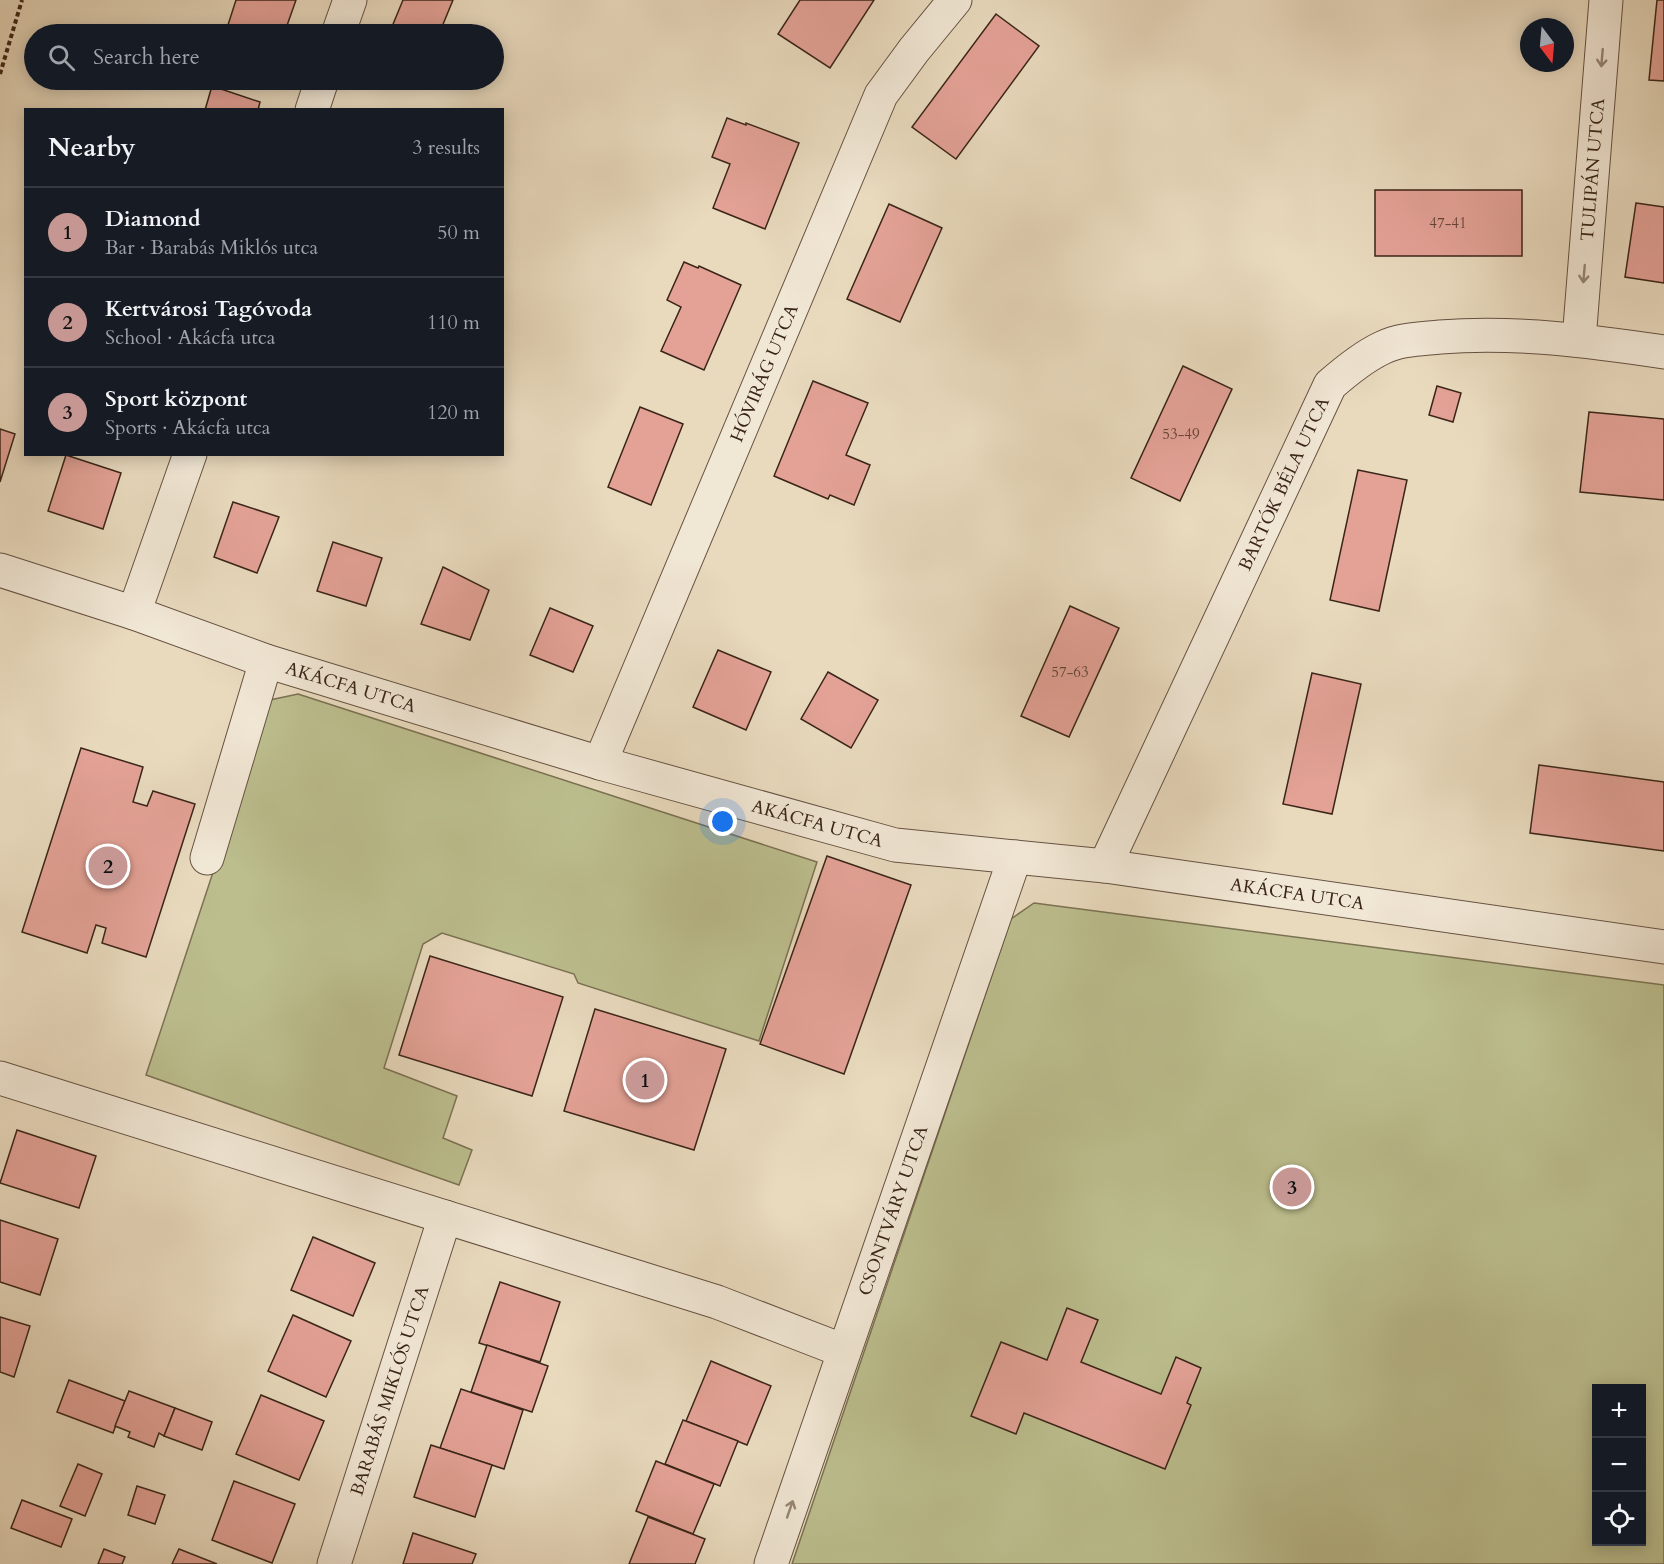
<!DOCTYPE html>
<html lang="en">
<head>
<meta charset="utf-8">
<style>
	:root { --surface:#171b24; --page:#20242c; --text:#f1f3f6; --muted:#9ea1a6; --line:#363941; --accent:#c59692 }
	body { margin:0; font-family:Cardo,serif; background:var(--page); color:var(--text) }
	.controls { position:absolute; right:18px; bottom:18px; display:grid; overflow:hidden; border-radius:0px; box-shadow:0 3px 15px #0003 }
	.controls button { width:54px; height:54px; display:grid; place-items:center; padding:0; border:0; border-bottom:2px solid var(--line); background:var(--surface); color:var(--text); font:30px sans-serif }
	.compass { position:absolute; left:1520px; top:18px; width:54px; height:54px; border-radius:50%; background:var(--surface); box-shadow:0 3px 15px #0003; rotate:164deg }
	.you { position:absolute; left:723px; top:822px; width:21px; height:21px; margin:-15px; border:4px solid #fff; border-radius:50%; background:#1a73e8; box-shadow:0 0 0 9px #1a73e833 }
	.badge { display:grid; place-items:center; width:39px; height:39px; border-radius:50%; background:var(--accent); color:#111; font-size:20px; font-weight:700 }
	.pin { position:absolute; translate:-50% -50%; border:3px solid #fff; box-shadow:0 2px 6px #0006 }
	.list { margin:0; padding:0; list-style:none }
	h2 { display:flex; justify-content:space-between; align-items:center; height:78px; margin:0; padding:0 24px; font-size:26px }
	h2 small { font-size:20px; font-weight:400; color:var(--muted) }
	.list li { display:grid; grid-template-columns:39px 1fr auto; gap:18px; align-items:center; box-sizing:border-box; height:90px; padding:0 24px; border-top:2px solid var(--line) }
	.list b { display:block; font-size:22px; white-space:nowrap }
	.list p { margin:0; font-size:20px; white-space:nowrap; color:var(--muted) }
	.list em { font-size:20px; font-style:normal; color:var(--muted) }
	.icon { flex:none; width:33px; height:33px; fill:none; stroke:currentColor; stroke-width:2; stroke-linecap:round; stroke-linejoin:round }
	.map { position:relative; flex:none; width:1664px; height:1564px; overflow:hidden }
	.search { position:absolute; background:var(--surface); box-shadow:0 3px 15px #0003; left:24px; top:24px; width:480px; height:66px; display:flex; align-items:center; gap:15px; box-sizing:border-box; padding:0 21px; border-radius:33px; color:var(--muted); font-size:22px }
	.panel { position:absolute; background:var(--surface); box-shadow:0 3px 15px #0003; left:24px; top:108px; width:480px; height:348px; border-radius:0px }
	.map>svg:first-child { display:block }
</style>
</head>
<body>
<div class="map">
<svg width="1664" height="1564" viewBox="0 0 1664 1564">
	<rect width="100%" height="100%" fill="#e9dabe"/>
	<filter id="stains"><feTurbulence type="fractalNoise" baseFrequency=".00333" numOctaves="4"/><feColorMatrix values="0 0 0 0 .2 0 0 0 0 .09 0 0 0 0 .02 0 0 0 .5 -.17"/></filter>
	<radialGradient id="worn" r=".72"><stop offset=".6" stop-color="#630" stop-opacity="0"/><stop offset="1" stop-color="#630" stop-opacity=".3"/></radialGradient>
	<g fill="#bcbe8e" stroke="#7b7253" stroke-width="1.5" fill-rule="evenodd">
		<polygon points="298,694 817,862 759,1041 578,983 574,974 442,933 423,944 384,1068 457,1096 443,1138 472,1150 459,1185 146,1075 270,700"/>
		<path d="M1034 903 1664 985V1564H792L1011 919ZM1596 1388H1642V1542H1596Z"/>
	</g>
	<g fill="#e4a297" stroke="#3a2518" stroke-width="1.5">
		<polygon points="236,0 296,0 284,34 246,34 227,28"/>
		<polygon points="403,0 453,0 439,34 389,34"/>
		<polygon points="800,0 874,0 830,68 778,34"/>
		<polygon points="1657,0 1664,0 1664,81 1649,80"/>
		<polygon points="996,14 1039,46 956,159 912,127"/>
		<polygon points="404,80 438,80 435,88 421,83 419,86"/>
		<polygon points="212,86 260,102 258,110 205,110"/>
		<polygon points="727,118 746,125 746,123 799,143 765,229 713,208 730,164 712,157"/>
		<rect x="1375" y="190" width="147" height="66"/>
		<polygon points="1636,203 1664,207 1664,283 1625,277"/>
		<polygon points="889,204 942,228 900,322 847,299"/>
		<polygon points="684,262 698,268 699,266 741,285 704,370 661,351 681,307 667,300"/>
		<polygon points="1183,366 1232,389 1180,501 1131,478"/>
		<polygon points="813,381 868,403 846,455 870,465 854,505 830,495 828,499 774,476"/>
		<polygon points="1437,386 1461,393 1453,422 1429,415"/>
		<polygon points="640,407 683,424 651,505 608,487"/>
		<polygon points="1589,412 1664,419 1664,500 1580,492"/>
		<polygon points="0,429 15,434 0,482"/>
		<polygon points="66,455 121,473 103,529 48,511"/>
		<polygon points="1358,470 1407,480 1379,611 1330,600"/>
		<polygon points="233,502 279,517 257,573 214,557"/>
		<polygon points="333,542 382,558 366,606 317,591"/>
		<polygon points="443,567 489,590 470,640 421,624"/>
		<polygon points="1070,606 1119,628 1069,737 1021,716"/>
		<polygon points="550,608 593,626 573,672 530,655"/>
		<polygon points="718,650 771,672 746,730 693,707"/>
		<polygon points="828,672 878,700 851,748 801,719"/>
		<polygon points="1312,673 1361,684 1332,814 1283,804"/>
		<polygon points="81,748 143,767 133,802 147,806 153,791 195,804 146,957 102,943 106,928 96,925 87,953 22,932"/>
		<polygon points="1539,765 1664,782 1664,851 1530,833"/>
		<polygon points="827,856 911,885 844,1074 760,1044"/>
		<polygon points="430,956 563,997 532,1096 399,1055"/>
		<polygon points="595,1009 726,1049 694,1150 564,1111"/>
		<polygon points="17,1130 96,1156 79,1208 0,1183"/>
		<polygon points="0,1220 58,1239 40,1295 0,1282"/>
		<polygon points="313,1237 375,1263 353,1316 291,1290"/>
		<polygon points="500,1282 560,1302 540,1362 479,1343"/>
		<polygon points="1067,1308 1098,1320 1081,1362 1161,1394 1176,1357 1201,1368 1187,1403 1191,1405 1165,1469 1024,1413 1016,1434 971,1416 1001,1342 1047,1360"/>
		<polygon points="293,1315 351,1341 326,1397 268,1371"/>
		<polygon points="0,1317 30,1326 14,1377 0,1372"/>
		<polygon points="487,1345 548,1366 532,1412 471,1392"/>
		<polygon points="711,1361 771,1386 747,1445 686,1421"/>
		<polygon points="69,1380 125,1401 113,1433 57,1412"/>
		<polygon points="461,1389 523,1410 504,1469 440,1448"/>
		<polygon points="129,1391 175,1408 164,1436 159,1433 154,1447 128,1437 130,1432 115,1426"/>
		<polygon points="261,1395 324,1421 299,1480 236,1454"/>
		<polygon points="175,1408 212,1422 202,1450 164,1436"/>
		<polygon points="683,1420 738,1441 720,1486 665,1464"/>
		<polygon points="431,1445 492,1465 475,1517 414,1497"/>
		<polygon points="656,1461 714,1484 693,1534 636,1511"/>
		<polygon points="78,1464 102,1474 85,1516 60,1506"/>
		<polygon points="234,1481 295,1504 272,1563 212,1540"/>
		<polygon points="137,1486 165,1495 155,1524 128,1515"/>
		<polygon points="22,1500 72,1519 61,1547 11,1528"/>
		<polygon points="648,1517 705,1539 695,1564 629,1564"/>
		<polygon points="413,1533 476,1554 472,1564 403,1564"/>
		<polygon points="104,1549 125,1557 122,1564 98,1564"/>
		<polygon points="179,1549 217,1564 172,1564"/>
	</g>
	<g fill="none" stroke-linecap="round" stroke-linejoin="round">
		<defs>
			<g id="minor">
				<polyline points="338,34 350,0"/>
				<polyline points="312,110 322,80"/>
				<path id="s1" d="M1579 340 1606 0"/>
				<path id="s2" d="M0 570 134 613 266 661 600 763 895 845 1105 866 1664 947"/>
				<polyline points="134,613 190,454"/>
				<path id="s3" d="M600 763 881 95 914 50 955 0"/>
				<polyline points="207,858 266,661"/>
				<path id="s4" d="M1105 866 1330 385C1346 371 1363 357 1382 348 1400 339 1421 339 1440 337 1515 331 1590 341 1664 352"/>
				<polyline points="0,1078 717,1302 844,1351"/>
				<path id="s5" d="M334 1564 445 1217"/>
				<path id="s6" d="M771 1564 1015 857"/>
			</g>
		</defs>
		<use href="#minor" stroke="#665242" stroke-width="35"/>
		<polyline stroke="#3a2518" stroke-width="4" stroke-dasharray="4.5 3" stroke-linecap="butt" points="0,74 22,0"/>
		<use href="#minor" stroke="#f1e7d5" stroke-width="33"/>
	</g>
	<defs><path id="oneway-shaft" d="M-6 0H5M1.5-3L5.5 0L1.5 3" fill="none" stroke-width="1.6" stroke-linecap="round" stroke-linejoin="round" transform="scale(1.5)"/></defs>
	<g stroke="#968676">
		<use href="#oneway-shaft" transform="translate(1602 58) rotate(95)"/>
		<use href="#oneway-shaft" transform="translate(1584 274) rotate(95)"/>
		<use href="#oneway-shaft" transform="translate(790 1509) rotate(-71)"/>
	</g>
	<g text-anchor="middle" stroke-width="5" stroke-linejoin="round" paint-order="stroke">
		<g font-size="15" fill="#644438">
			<text x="1448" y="228">47-41</text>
			<text x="1181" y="439">53-49</text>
			<text x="1070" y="677">57-63</text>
		</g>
		<g font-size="18" fill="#3a2518" stroke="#f1e7d5">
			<text dy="6" stroke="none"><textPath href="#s1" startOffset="171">TULIPÁN UTCA</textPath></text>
			<text dy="6" stroke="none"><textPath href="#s3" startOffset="423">HÓVIRÁG UTCA</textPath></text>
			<text dy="6" stroke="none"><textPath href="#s4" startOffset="422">BARTÓK BÉLA UTCA</textPath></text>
			<text dy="6" stroke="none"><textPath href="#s2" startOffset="370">AKÁCFA UTCA</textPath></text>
			<text dy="6" stroke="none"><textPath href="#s2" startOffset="856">AKÁCFA UTCA</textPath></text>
			<text dy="6" stroke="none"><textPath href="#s2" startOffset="1342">AKÁCFA UTCA</textPath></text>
			<text dy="6" stroke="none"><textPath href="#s6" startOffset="374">CSONTVÁRY UTCA</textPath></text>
			<text dy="6" stroke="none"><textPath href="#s5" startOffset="182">BARABÁS MIKLÓS UTCA</textPath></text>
		</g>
	</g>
	<rect width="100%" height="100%" filter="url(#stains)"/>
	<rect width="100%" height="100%" fill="url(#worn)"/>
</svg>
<div class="controls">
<button>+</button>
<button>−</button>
<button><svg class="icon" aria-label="locate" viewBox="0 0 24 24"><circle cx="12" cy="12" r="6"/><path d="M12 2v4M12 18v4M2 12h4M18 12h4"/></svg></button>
</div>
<svg class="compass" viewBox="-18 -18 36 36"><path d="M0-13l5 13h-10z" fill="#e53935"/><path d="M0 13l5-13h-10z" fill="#9ea1a6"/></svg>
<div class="you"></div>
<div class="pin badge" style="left:645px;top:1080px">1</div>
<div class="pin badge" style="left:108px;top:866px">2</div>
<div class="pin badge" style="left:1292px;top:1187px">3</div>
<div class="search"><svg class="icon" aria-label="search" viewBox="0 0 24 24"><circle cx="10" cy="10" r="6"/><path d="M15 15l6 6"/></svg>Search here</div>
<section class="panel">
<h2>Nearby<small>3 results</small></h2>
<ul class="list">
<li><span class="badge">1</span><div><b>Diamond</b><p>Bar · Barabás Miklós utca</p></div><em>50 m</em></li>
<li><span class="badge">2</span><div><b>Kertvárosi Tagóvoda</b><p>School · Akácfa utca</p></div><em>110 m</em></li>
<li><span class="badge">3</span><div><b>Sport központ</b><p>Sports · Akácfa utca</p></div><em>120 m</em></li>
</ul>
</section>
</div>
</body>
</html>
